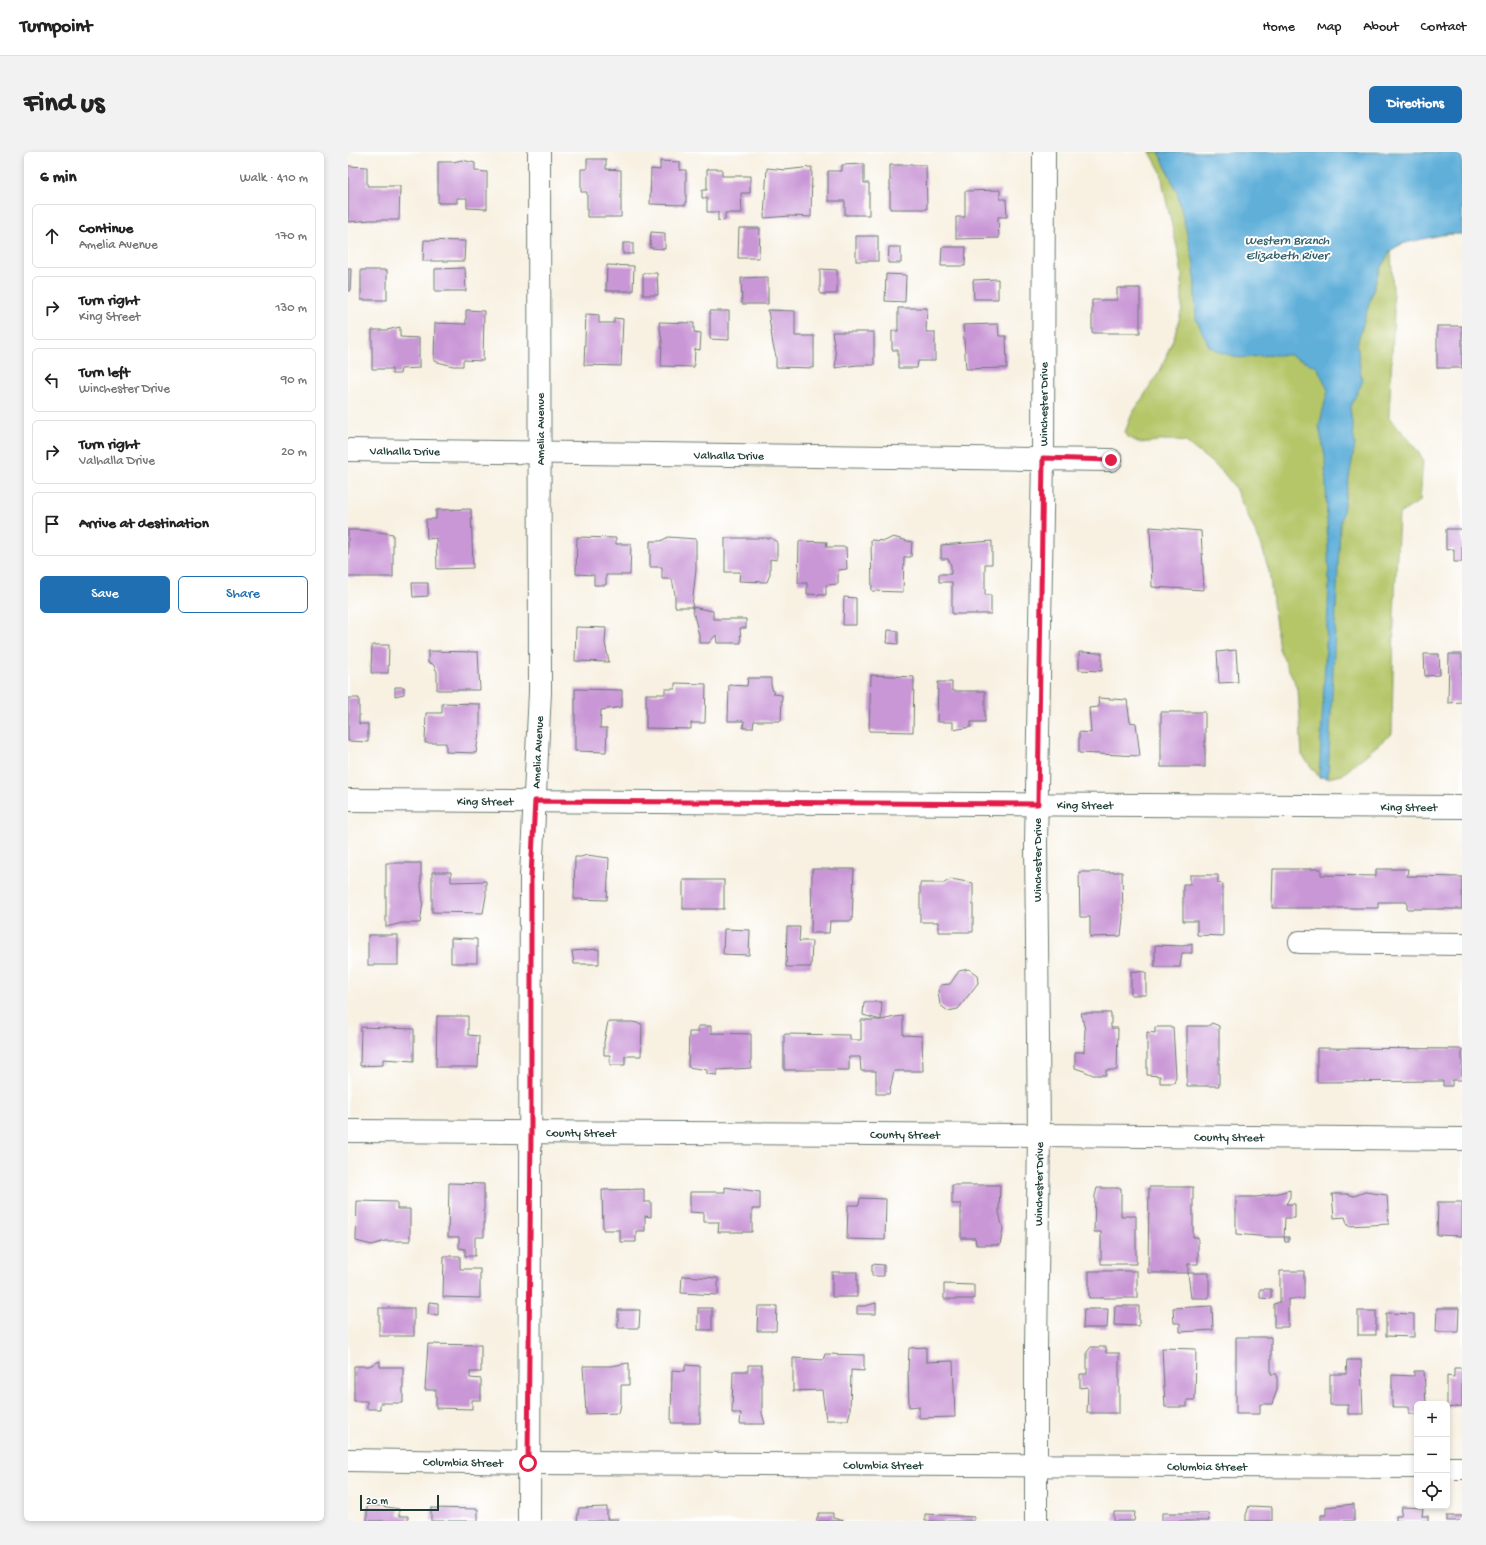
<!DOCTYPE html>
<html lang="en">
<head>
<meta charset="utf-8">
<style>
	:root { --surface:#fff; --page:#f2f2f2; --text:#222; --muted:#767676; --line:#e0e0e0; --accent:#1f6fb2 }
	body { margin:0; font-family:"Gochi Hand",sans-serif; background:var(--page); color:var(--text) }
	.controls { position:absolute; right:12px; bottom:12px; display:grid; overflow:hidden; border-radius:6px; box-shadow:0 2px 6px #0003 }
	.controls button { width:36px; height:36px; display:grid; place-items:center; padding:0; border:0; border-bottom:1px solid var(--line); background:var(--surface); color:var(--text); font:20px sans-serif }
	.scale { position:absolute; left:12px; bottom:10px; width:79px; box-sizing:border-box; padding-left:4px; border:2px solid #1f3d34; border-top:0; font-size:11px; line-height:14px; white-space:nowrap; color:#1f3d34; -webkit-text-stroke:3px #fff; paint-order:stroke }
	.stop { position:absolute; width:12px; height:12px; margin:-9px; border:3px solid #e11d48; border-radius:50%; background:#fff }
	.stop.end { background:#e11d48; border-color:#fff; box-shadow:0 1px 4px #0008 }
	.list { margin:0; padding:0; list-style:none }
	h2 { display:flex; justify-content:space-between; align-items:center; height:52px; margin:0; padding:0 16px; font-size:17px }
	h2 small { font-size:13px; font-weight:400; color:var(--muted) }
	.list li { display:grid; grid-template-columns:26px 1fr auto; gap:12px; align-items:center; box-sizing:border-box; height:64px; margin:0 8px 8px; padding:0 8px; border:1px solid var(--line); border-radius:6px }
	.list b { display:block; font-size:15px; white-space:nowrap }
	.list p { margin:0; font-size:13px; white-space:nowrap; color:var(--muted) }
	.list em { font-size:13px; font-style:normal; color:var(--muted) }
	.actions { display:flex; gap:8px; padding:12px 16px }
	.actions a { flex:1; padding:9px 0; border:1px solid var(--accent); border-radius:6px; text-align:center; font-size:14px; color:var(--accent) }
	.actions .main { background:var(--accent); color:#fff }
	.icon { flex:none; width:22px; height:22px; fill:none; stroke:currentColor; stroke-width:2; stroke-linecap:round; stroke-linejoin:round }
	.map { position:relative; flex:none; width:1114px; height:1369px; overflow:hidden; border-radius:6px }
	header { display:flex; align-items:center; gap:24px; box-sizing:border-box; height:56px; padding:0 20px; background:var(--surface); border-bottom:1px solid var(--line) }
	header strong { font-size:19px }
	nav { display:flex; gap:22px; margin-inline-start:auto; font-size:14px }
	.intro { display:flex; align-items:center; justify-content:space-between; box-sizing:border-box; height:96px; padding:0 24px }
	h1 { margin:0; font-size:28px }
	.button { padding:10px 18px; border-radius:6px; background:var(--accent); color:#fff; font-size:14px; font-weight:700 }
	main { display:flex; gap:24px; padding:0 24px }
	aside { flex:1; background:var(--surface); border-radius:6px; box-shadow:0 2px 6px #0003 }
	.map>svg:first-child { display:block }
</style>
</head>
<body>
<header>
<strong>Turnpoint</strong>
<nav><a>Home</a><a>Map</a><a>About</a><a>Contact</a></nav>
</header>
<div class="intro"><h1>Find us</h1><a class="button">Directions</a></div>
<main>
<aside>
<h2>6 min<small>Walk · 410 m</small></h2>
<ul class="list">
<li><svg class="icon" aria-label="ahead" viewBox="0 0 24 24"><path d="M12 20V5M6 11l6-6 6 6"/></svg><div><b>Continue</b><p>Amelia Avenue</p></div><em>170 m</em></li>
<li><svg class="icon" aria-label="right" viewBox="0 0 24 24"><path d="M7 20v-9h11M14 6l5 5-5 5"/></svg><div><b>Turn right</b><p>King Street</p></div><em>130 m</em></li>
<li><svg class="icon" aria-label="left" viewBox="0 0 24 24"><path d="M17 20v-9H6M10 6l-5 5 5 5"/></svg><div><b>Turn left</b><p>Winchester Drive</p></div><em>90 m</em></li>
<li><svg class="icon" aria-label="right" viewBox="0 0 24 24"><path d="M7 20v-9h11M14 6l5 5-5 5"/></svg><div><b>Turn right</b><p>Valhalla Drive</p></div><em>20 m</em></li>
<li><svg class="icon" aria-label="arrive" viewBox="0 0 24 24"><path d="M6 21V4h12l-3 4 3 4H6"/></svg><div><b>Arrive at destination</b></div></li>
</ul>
<div class="actions"><a class="main">Save</a><a>Share</a></div>
</aside>
<div class="map">
<svg width="1114" height="1369" viewBox="0 0 1114 1369">
	<rect width="100%" height="100%" fill="#fff"/>
	<filter id="ink" filterUnits="userSpaceOnUse"><feTurbulence type="fractalNoise" baseFrequency=".025" numOctaves="2"/><feDisplacementMap in="SourceGraphic" scale="8" xChannelSelector="R" yChannelSelector="G"/><feConvolveMatrix kernelMatrix="1 2 1 2 8 2 1 2 1" color-interpolation-filters="sRGB"/></filter>
	<filter id="wash" filterUnits="userSpaceOnUse"><feTurbulence type="fractalNoise" baseFrequency=".012" numOctaves="4" result="noise"/><feDisplacementMap in="SourceGraphic" scale="16" xChannelSelector="R" yChannelSelector="G"/><feGaussianBlur stdDeviation="0.9" result="paint"/><feColorMatrix in="noise" values="0 0 0 0 0 0 0 0 0 0 0 0 0 0 0 0 0 1.4 0 .05"/><feComposite in="paint" operator="in"/></filter>
	<g filter="url(#wash)">
		<rect width="100%" height="100%" fill="#f8f1e2"/>
		<path fill="#b5c669" stroke="#6a824e" d="M802 0H1114V82C1091 82 1062 86 1043 98L1046 159 1041 265 1063 290 1075 307 1072 349 1051 362 1046 463 1044 581 994 623 980 626 971 625 954 603 950 537 931 497 921 419 913 392 886 334 874 319 838 290 820 288 792 291 780 285 777 280 784 262 812 219 827 182 834 157V123L831 104 816 39 813 20Z"/>
		<polygon fill="#5eafd9" stroke="#3e7686" points="811,0 1114,0 1114,82 1097,82 1053,92 1043,98 1031,119 1009,192 1014,231 1002,255 1007,293 992,375 980,626 971,625 981,433 977,304 971,274 980,238 969,215 942,203 923,203 892,206 871,200 861,194 848,167 846,112 829,40"/>
		<g id="blocks">
			<g fill="#c996d6">
				<polygon points="239,7 258,7 258,17 273,18 273,65 239,65 239,40 233,40 233,17 239,17"/>
				<polygon points="114,8 127,11 127,19 139,20 139,57 119,56 119,46 109,46 109,51 90,51 90,10 105,10"/>
				<polygon points="312,9 332,10 332,18 338,18 338,53 302,52 303,17 312,18"/>
				<polygon points="516,12 516,31 521,31 521,63 497,63 497,49 480,49 480,19 494,19 494,13"/>
				<polygon points="542,13 578,13 579,57 542,57"/>
				<polygon points="0,14 19,15 19,34 52,34 51,68 23,68 0,70"/>
				<polygon points="464,15 463,65 442,64 416,66 419,16 437,18"/>
				<polygon points="359,17 374,17 374,24 402,24 402,41 393,41 394,61 377,61 377,68 370,69 370,60 359,60 359,46 354,46 354,38 359,38"/>
				<polygon points="652,38 652,47 658,47 659,65 650,65 651,86 608,87 608,65 617,65 617,39"/>
				<polygon points="391,76 412,76 411,106 390,106"/>
				<polygon points="303,80 317,81 317,97 302,96"/>
				<rect x="508" y="84" width="22" height="25"/>
				<polygon points="76,88 117,89 116,109 75,109"/>
				<rect x="275" y="91" width="10" height="11"/>
				<polygon points="541,95 553,95 553,111 540,111"/>
				<polygon points="594,95 618,95 617,114 593,114"/>
				<polygon points="259,113 286,114 285,139 258,139"/>
				<polygon points="117,116 118,139 87,139 87,117"/>
				<polygon points="0,117 3,117 2,139 0,139"/>
				<polygon points="472,117 489,118 489,142 472,142"/>
				<rect x="13" y="118" width="26" height="30"/>
				<polygon points="295,121 309,121 310,143 295,143"/>
				<polygon points="538,122 558,123 557,150 537,149"/>
				<polygon points="420,125 420,152 394,152 393,126"/>
				<polygon points="650,127 650,147 626,147 625,128"/>
				<polygon points="769,136 792,136 792,181 744,181 744,148 769,148"/>
				<polygon points="550,156 579,156 578,180 587,180 587,209 570,209 569,216 550,216 550,198 544,198 544,179 550,179"/>
				<polygon points="118,158 136,159 135,209 115,208 115,214 105,214 86,209 87,171 118,172"/>
				<polygon points="420,158 447,159 447,184 466,184 466,216 428,215 428,204 425,193"/>
				<polygon points="362,159 381,159 381,188 362,187"/>
				<polygon points="238,162 251,163 251,171 266,171 266,166 275,167 273,214 236,213"/>
				<polygon points="311,170 346,171 346,180 353,181 352,198 347,197 346,215 313,214 314,189"/>
				<polygon points="650,172 651,184 658,184 659,216 618,217 615,173"/>
				<rect x="1089" y="174" width="25" height="42"/>
				<polygon points="52,175 52,185 71,186 71,216 53,217 52,222 44,222 44,217 24,217 24,178 39,178"/>
				<polygon points="484,180 526,180 526,213 509,213 487,216 488,204"/>
				<polygon points="123,357 125,416 89,417 88,386 79,387 78,367 88,367 88,358"/>
				<polygon points="802,375 853,379 856,438 804,435"/>
				<polygon points="1098,377 1114,377 1114,410 1106,410 1106,397 1098,398"/>
				<polygon points="0,378 15,378 45,382 45,425 0,425"/>
				<polygon points="229,385 268,386 268,392 283,392 282,423 258,423 258,433 246,433 246,423 228,422"/>
				<polygon points="320,385 348,387 348,417 344,455 365,459 365,467 398,467 398,476 392,476 393,491 369,491 368,483 361,491 351,491 351,483 344,455 327,455 327,442 324,427 314,427 314,415 302,415 302,389 313,389"/>
				<polygon points="545,385 564,390 563,405 556,405 555,440 524,439 523,388 537,389"/>
				<polygon points="377,386 423,386 429,390 429,408 422,407 422,422 419,430 391,429 392,420 377,420"/>
				<polygon points="451,389 479,390 478,395 498,395 499,417 490,418 490,432 478,433 478,443 459,442 459,431 450,431"/>
				<polygon points="644,389 644,412 637,412 637,443 643,443 643,462 604,462 604,430 591,430 591,422 603,422 603,413 600,407 593,407 593,393"/>
				<polygon points="64,431 80,431 80,444 65,445"/>
				<polygon points="496,445 508,446 508,473 495,473"/>
				<polygon points="228,475 258,476 257,491 261,510 227,509"/>
				<polygon points="540,478 550,479 550,492 539,491"/>
				<polygon points="24,493 41,493 40,521 23,521"/>
				<polygon points="888,498 890,530 871,531 869,500"/>
				<polygon points="80,499 130,500 132,538 89,538 89,520 85,512 80,511"/>
				<polygon points="731,500 754,501 754,519 731,518"/>
				<polygon points="1076,502 1091,502 1092,523 1077,524"/>
				<polygon points="1101,502 1114,502 1114,550 1100,551"/>
				<polygon points="523,523 566,525 565,580 521,579"/>
				<polygon points="400,526 423,526 423,533 426,542 434,543 433,569 406,569 405,576 395,576 396,569 380,569 381,533 399,534"/>
				<polygon points="590,530 604,530 604,539 637,539 637,570 623,570 623,575 605,578 605,570 589,570"/>
				<polygon points="327,531 358,532 357,571 343,571 343,577 298,576 298,542 317,542 317,537 327,537"/>
				<polygon points="47,535 56,535 56,542 47,544"/>
				<polygon points="227,537 274,538 274,555 253,558 252,576 259,576 258,600 227,599"/>
				<polygon points="0,546 11,546 11,572 20,572 20,590 0,589"/>
				<polygon points="750,546 779,548 782,570 788,571 792,604 731,601 731,580 743,581 741,556 751,555"/>
				<polygon points="94,551 132,552 132,574 128,601 98,600 98,591 77,591 78,561 94,561"/>
				<rect x="813" y="560" width="44" height="55"/>
				<polygon points="239,703 261,706 259,748 226,747 227,705 233,705"/>
				<polygon points="38,711 73,711 73,735 75,750 72,771 54,771 38,775"/>
				<polygon points="464,717 506,717 504,769 482,769 481,781 463,781"/>
				<polygon points="925,717 973,717 973,723 1028,724 1028,717 1060,717 1059,724 1114,725 1114,757 1059,757 1059,750 1030,750 1030,756 924,756"/>
				<polygon points="84,720 103,720 103,730 138,729 138,744 135,761 84,760"/>
				<polygon points="731,720 774,720 775,766 773,784 742,785 742,765 732,765"/>
				<polygon points="842,723 870,723 870,731 875,732 875,784 849,783 849,769 835,769 835,732 842,732"/>
				<polygon points="603,727 625,731 625,780 590,780 590,770 572,770 572,731 596,731"/>
				<rect x="335" y="728" width="41" height="29"/>
				<polygon points="439,775 452,775 451,789 464,789 463,815 438,815"/>
				<polygon points="376,777 402,778 401,803 375,802"/>
				<rect x="20" y="783" width="30" height="30"/>
				<polygon points="103,786 129,787 129,811 103,811"/>
				<polygon points="844,791 844,801 834,801 832,815 807,815 807,793 835,794"/>
				<polygon points="251,797 251,812 226,812 224,799"/>
				<polygon points="621,817 629,823 630,831 610,857 600,859 592,853 590,839 593,833 602,832 611,819"/>
				<polygon points="783,819 798,820 798,843 783,843"/>
				<polygon points="516,850 534,850 533,868 515,863"/>
				<polygon points="733,861 763,861 763,876 770,876 769,918 758,918 758,923 745,923 736,919 727,916 727,900 736,900 737,878"/>
				<polygon points="89,864 120,864 120,883 131,884 130,915 88,915"/>
				<polygon points="555,864 555,883 574,884 575,919 546,919 541,942 528,942 528,919 513,919 512,905 501,905 501,918 436,918 436,882 502,883 502,888 513,888 513,868 533,868 547,865"/>
				<polygon points="260,870 284,870 294,872 293,904 277,904 277,913 262,913 262,903 256,903 256,890"/>
				<polygon points="864,871 871,874 871,934 839,934 839,874 860,874"/>
				<polygon points="350,874 363,874 363,881 403,882 403,916 369,918 369,923 359,922 359,918 340,915 341,880 350,880"/>
				<polygon points="13,875 66,877 66,909 35,907 35,913 12,914"/>
				<polygon points="807,875 825,875 828,924 826,931 812,931 812,924 799,923 799,880 807,881"/>
				<polygon points="969,896 1114,897 1114,928 1104,928 1104,934 1095,934 1095,929 969,930"/>
				<polygon points="101,1031 136,1032 136,1085 127,1085 127,1104 117,1104 117,1097 111,1096 111,1085 100,1085"/>
				<polygon points="604,1033 652,1033 651,1060 655,1077 652,1093 628,1093 627,1086 613,1086 613,1052 604,1052"/>
				<polygon points="377,1035 412,1040 412,1057 404,1057 404,1080 370,1080 371,1070 356,1070 356,1061 342,1060 342,1040 377,1040"/>
				<polygon points="801,1035 845,1035 845,1085 850,1085 850,1112 840,1112 840,1121 800,1121"/>
				<polygon points="749,1036 773,1036 773,1064 788,1064 788,1112 753,1112 753,1080 746,1080 747,1044"/>
				<polygon points="296,1037 296,1050 303,1050 303,1065 297,1064 297,1079 288,1079 288,1090 272,1090 272,1078 255,1078 254,1038"/>
				<polygon points="942,1038 942,1045 938,1052 947,1052 947,1066 937,1066 936,1085 921,1085 888,1082 888,1045 909,1045 927,1042"/>
				<polygon points="1017,1040 1039,1043 1041,1072 1000,1074 997,1065 986,1066 984,1042 999,1042 1006,1044"/>
				<polygon points="512,1046 538,1047 537,1088 499,1087 500,1053 511,1053"/>
				<polygon points="9,1049 49,1050 49,1057 62,1057 62,1089 37,1089 24,1093 8,1089"/>
				<polygon points="1090,1050 1114,1050 1114,1084 1089,1083"/>
				<polygon points="936,1085 941,1085 941,1090 937,1090"/>
				<polygon points="96,1104 112,1104 112,1117 132,1117 132,1146 95,1145"/>
				<polygon points="524,1112 536,1113 536,1124 524,1124"/>
				<rect x="741" y="1119" width="48" height="27"/>
				<polygon points="932,1119 956,1119 956,1147 940,1147 940,1175 926,1175 926,1152 932,1150"/>
				<rect x="484" y="1120" width="25" height="25"/>
				<polygon points="840,1121 861,1121 861,1146 843,1146"/>
				<polygon points="334,1124 370,1126 370,1143 333,1141"/>
				<polygon points="596,1132 626,1133 626,1147 596,1147"/>
				<polygon points="912,1137 923,1137 923,1147 912,1146"/>
				<polygon points="81,1150 90,1151 90,1163 80,1162"/>
				<polygon points="528,1151 528,1162 509,1162 509,1154 517,1154"/>
				<polygon points="410,1154 429,1154 428,1179 409,1179"/>
				<polygon points="767,1154 791,1154 791,1174 766,1173"/>
				<polygon points="864,1154 865,1178 832,1180 832,1171 826,1171 825,1156"/>
				<rect x="31" y="1156" width="35" height="28"/>
				<rect x="350" y="1156" width="14" height="22"/>
				<polygon points="1089,1156 1111,1156 1110,1180 1088,1180"/>
				<polygon points="736,1157 760,1157 759,1176 735,1176"/>
				<polygon points="270,1158 292,1158 291,1176 270,1176"/>
				<rect x="1010" y="1159" width="18" height="24"/>
				<polygon points="1038,1161 1066,1162 1066,1185 1038,1184"/>
				<polygon points="888,1185 923,1185 923,1222 929,1222 929,1238 924,1252 912,1252 912,1262 888,1262"/>
				<polygon points="80,1192 133,1193 133,1220 122,1220 122,1226 133,1227 133,1248 124,1248 124,1257 88,1256 88,1238 77,1238"/>
				<polygon points="578,1195 578,1210 605,1209 607,1265 571,1266 571,1254 561,1255 560,1219 561,1196"/>
				<polygon points="743,1195 758,1195 758,1201 771,1201 771,1261 739,1261 740,1235 732,1236 732,1222 739,1222 739,1200"/>
				<polygon points="814,1196 848,1197 847,1248 839,1248 839,1255 817,1255"/>
				<polygon points="477,1202 516,1203 516,1219 503,1218 502,1260 500,1268 478,1268 474,1238 445,1239 445,1206 475,1208"/>
				<polygon points="999,1208 1013,1208 1015,1262 1000,1262 1000,1253 982,1253 982,1222 998,1222"/>
				<polygon points="32,1209 32,1215 55,1215 55,1251 32,1251 32,1257 19,1257 19,1249 6,1249 6,1214 21,1214"/>
				<polygon points="281,1211 281,1233 273,1233 273,1252 271,1261 238,1262 235,1214 263,1214"/>
				<polygon points="337,1213 352,1214 352,1271 323,1271 324,1218 337,1219"/>
				<polygon points="400,1213 414,1213 414,1261 417,1272 392,1272 393,1261 384,1261 385,1219 400,1219"/>
				<polygon points="1106,1216 1114,1216 1114,1254 1099,1256 1099,1224 1106,1225"/>
				<polygon points="1066,1219 1076,1219 1078,1252 1069,1252 1069,1262 1061,1262 1061,1255 1044,1255 1044,1223 1066,1224"/>
				<polygon points="1006,1352 1006,1369 973,1369 973,1363 978,1363 978,1355"/>
				<polygon points="19,1354 33,1354 51,1357 51,1364 60,1364 60,1369 19,1369"/>
				<polygon points="901,1354 924,1355 924,1369 898,1369 898,1363"/>
				<polygon points="259,1355 259,1367 270,1367 270,1369 229,1369 231,1356"/>
				<polygon points="1054,1355 1075,1356 1074,1364 1080,1364 1080,1369 1048,1369 1048,1364 1053,1364"/>
				<polygon points="83,1356 130,1357 130,1369 83,1369"/>
				<polygon points="766,1360 787,1360 786,1369 766,1369"/>
				<polygon points="471,1361 485,1361 485,1366 496,1369 468,1369"/>
				<polygon points="814,1361 860,1361 861,1369 814,1369"/>
				<polygon points="577,1362 626,1365 626,1369 577,1369"/>
				<rect x="1099" y="1364" width="15" height="5"/>
			</g>
		</g>
	</g>
	<g filter="url(#ink)">
		<use href="#blocks" fill-opacity="0" stroke="#6b7c71" stroke-width="1"/>
		<g fill="none" stroke-linecap="round" stroke-linejoin="round">
			<defs>
				<g id="minor">
					<path id="s1" d="M0 298 763 308"/>
					<path id="s2" d="M0 648 1114 655"/>
					<polyline points="952,790 1114,792"/>
					<path id="s3" d="M0 979 691 983 1114 987"/>
					<path id="s4" d="M0 1308 181 1311 1069 1315"/>
					<polyline points="1099,1316 1114,1316"/>
					<path id="s5" d="M181 1369 183 724 192 540 191 0"/>
					<path id="s6" d="M688 1369V1195L691 983 688 692 695 306 696 0"/>
				</g>
			</defs>
			<use href="#minor" stroke="#6b7c71" stroke-width="24"/>
			<use href="#minor" stroke="#fff" stroke-width="22"/>
		</g>
	</g>
	<g fill="none" stroke-linecap="round" stroke-linejoin="round" filter="url(#ink)">
		<polyline stroke="#e11d48" stroke-width="5" points="180,1311 183,980 183,724 187,649 690,652 695,306 763,308"/>
	</g>
	<g text-anchor="middle" stroke-width="4" stroke-linejoin="round" paint-order="stroke">
		<g font-size="12" fill="#1f3d34" stroke="#fff">
			<text dy="4" stroke="none"><textPath href="#s6" startOffset="1117">Winchester Drive</textPath></text>
			<text transform="translate(192 277) rotate(-90)" y="4">Amelia Avenue</text>
			<text dy="4" stroke="none"><textPath href="#s1" startOffset="57">Valhalla Drive</textPath></text>
			<text dy="4" stroke="none"><textPath href="#s1" startOffset="381">Valhalla Drive</textPath></text>
			<text dy="4" stroke="none"><textPath href="#s5" startOffset="769">Amelia Avenue</textPath></text>
			<text dy="4" stroke="none"><textPath href="#s2" startOffset="137">King Street</textPath></text>
			<text dy="4" stroke="none"><textPath href="#s2" startOffset="737">King Street</textPath></text>
			<text dy="4" stroke="none"><textPath href="#s2" startOffset="1061">King Street</textPath></text>
			<text transform="translate(689 708) rotate(-90)" y="4">Winchester Drive</text>
			<text dy="4" stroke="none"><textPath href="#s3" startOffset="233">County Street</textPath></text>
			<text dy="4" stroke="none"><textPath href="#s3" startOffset="557">County Street</textPath></text>
			<text dy="4" stroke="none"><textPath href="#s3" startOffset="881">County Street</textPath></text>
			<text dy="4" stroke="none"><textPath href="#s6" startOffset="337">Winchester Drive</textPath></text>
			<text dy="4" stroke="none"><textPath href="#s4" startOffset="115">Columbia Street</textPath></text>
			<text dy="4" stroke="none"><textPath href="#s4" startOffset="535">Columbia Street</textPath></text>
			<text dy="4" stroke="none"><textPath href="#s4" startOffset="859">Columbia Street</textPath></text>
		</g>
		<g font-size="13" font-style="italic" fill="#325f66" stroke="#fff">
			<text x="939" y="92">Western Branch<tspan x="939" dy="15">Elizabeth River</tspan></text>
		</g>
	</g>
</svg>
<div class="controls">
<button>+</button>
<button>−</button>
<button><svg class="icon" aria-label="locate" viewBox="0 0 24 24"><circle cx="12" cy="12" r="6"/><path d="M12 2v4M12 18v4M2 12h4M18 12h4"/></svg></button>
</div>
<div class="scale">20 m</div>
<div class="stop" style="left:180px;top:1311px"></div>
<div class="stop end" style="left:763px;top:308px"></div>
</div>
</main>
</body>
</html>
